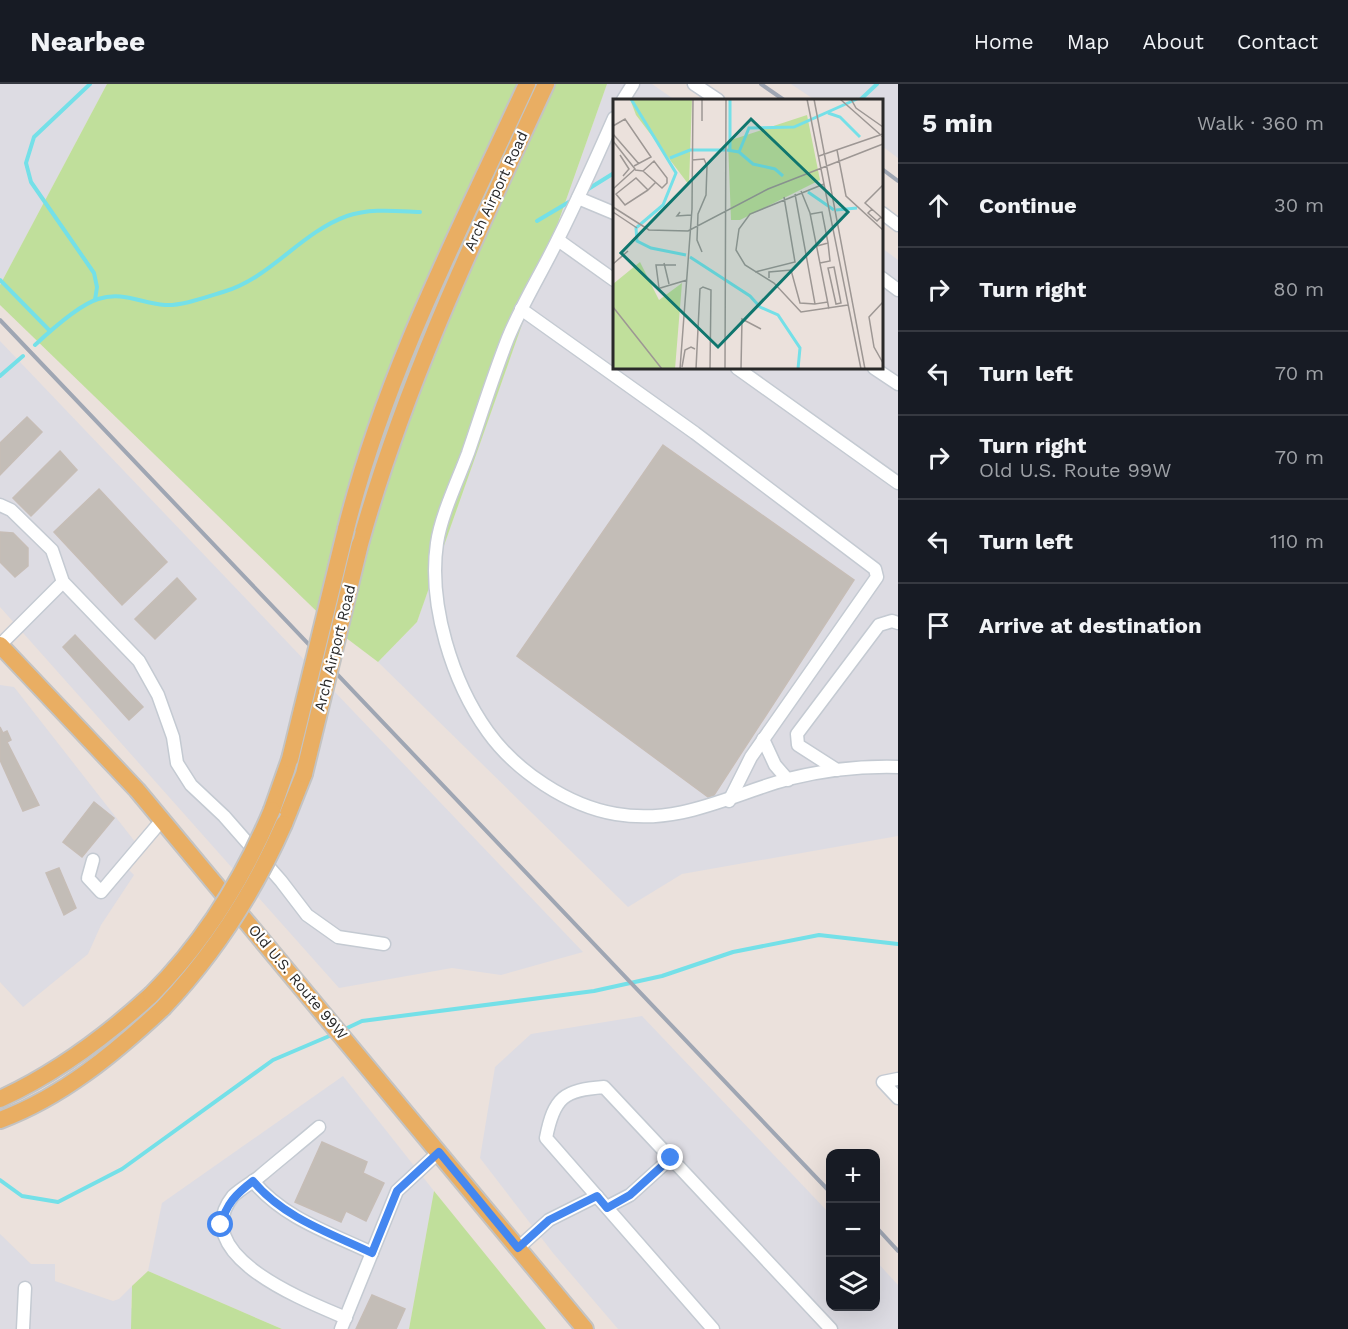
<!DOCTYPE html>
<html lang="en">
<head>
<meta charset="utf-8">
<style>
	:root { --surface:#171b24; --page:#242831; --text:#f1f3f6; --muted:#9ea1a6; --line:#363941 }
	body { margin:0; font-family:"Work Sans",sans-serif; background:var(--page); color:var(--text) }
	.controls { position:absolute; right:18px; bottom:18px; display:grid; overflow:hidden; border-radius:12px; box-shadow:0 6px 24px #0002 }
	.controls button { width:54px; height:54px; display:grid; place-items:center; padding:0; border:0; border-bottom:2px solid var(--line); background:var(--surface); color:var(--text); font:30px sans-serif }
	.stop { position:absolute; width:18px; height:18px; margin:-14px; border:4px solid #4487f0; border-radius:50%; background:#fff }
	.stop.end { background:#4487f0; border-color:#fff; box-shadow:0 2px 6px #0008 }
	.list { margin:0; padding:0; list-style:none }
	h2 { display:flex; justify-content:space-between; align-items:center; height:78px; margin:0; padding:0 24px; font-size:26px }
	h2 small { font-size:20px; font-weight:400; color:var(--muted) }
	.list li { display:grid; grid-template-columns:39px 1fr auto; gap:18px; align-items:center; box-sizing:border-box; height:84px; padding:0 24px; border-top:2px solid var(--line) }
	.list b { display:block; font-size:22px; white-space:nowrap }
	.list p { margin:0; font-size:20px; white-space:nowrap; color:var(--muted) }
	.list em { font-size:20px; font-style:normal; color:var(--muted) }
	.icon { flex:none; width:33px; height:33px; fill:none; stroke:currentColor; stroke-width:2; stroke-linecap:round; stroke-linejoin:round }
	.map { position:relative; flex:none; width:898px; height:1245px; overflow:hidden }
	header { display:flex; align-items:center; gap:36px; box-sizing:border-box; height:84px; padding:0 30px; background:var(--surface); border-bottom:2px solid var(--line) }
	header strong { font-size:28px }
	nav { display:flex; gap:33px; margin-inline-start:auto; font-size:21px }
	main { display:flex }
	aside { flex:1; background:var(--surface) }
	.map>svg:first-child { display:block }
</style>
</head>
<body>
<header>
<strong>Nearbee</strong>
<nav><a>Home</a><a>Map</a><a>About</a><a>Contact</a></nav>
</header>
<main>
<div class="map">
<svg width="898" height="1245" viewBox="0 0 898 1245">
	<rect width="100%" height="100%" fill="#ebe1dc"/>
	<g fill="#dddce3">
		<polygon points="0,0 107,0 0,201"/>
		<polygon points="607,0 652,0 675,16 614,16 614,284 882,284 882,164 898,176 898,752 682,790 628,823 378,578 417,538"/>
		<polygon points="791,0 898,0 898,74 882,62 882,16 815,16"/>
		<polygon points="0,257 583,868 501,891 452,884 339,904 0,523"/>
		<polygon points="0,601 14,603 143,768 128,785 134,791 101,841 88,870 23,923 0,898"/>
		<polygon points="642,932 830,1130 830,1222 876,1222 876,1177 898,1201 898,1245 618,1245 553,1169 480,1074 495,983 531,950"/>
		<polygon points="343,992 434,1107 409,1245 282,1245 148,1187 162,1119"/>
		<polygon points="0,1150 31,1180 55,1180 55,1197 113,1217 119,1215 132,1202 131,1224 134,1226 131,1245 0,1245"/>
	</g>
	<g fill="#c0df9b">
		<polygon points="107,0 607,0 417,538 378,578 337,547 0,221 0,201"/>
		<polygon points="434,1107 546,1245 409,1245"/>
		<polygon points="148,1187 282,1245 131,1245 132,1202"/>
	</g>
	<g fill="none" stroke-linecap="round" stroke-linejoin="round">
		<g stroke="#74e0e8" stroke-width="4">
			<polyline points="90,0 34,53 26,79 31,98 94,189 97,203 95,216"/>
			<polyline points="860,16 877,0"/>
			<polyline points="585,107 614,89"/>
			<polyline points="537,137 574,115"/>
			<polyline points="0,196 50,247"/>
			<path d="M35 261C50 247 79 221 98 215 123 207 140 219 165 221 182 222 206 213 223 208 271 194 300 149 347 132 370 124 396 127 420 128"/>
			<polyline points="0,292 23,272"/>
			<polyline points="343,946 362,937 594,907 662,892 733,868 819,851 898,860"/>
			<polyline points="0,1096 22,1112 58,1118 122,1085 273,976 334,950"/>
		</g>
	</g>
	<g fill="#c3bdb7" stroke="#c6bdb6" stroke-width="1.5">
		<polygon points="27,333 42,348 0,391 0,359"/>
		<polygon points="663,361 854,496 714,711 708,713 517,572"/>
		<polygon points="60,367 77,386 31,432 13,414"/>
		<polygon points="99,405 167,478 122,521 54,448"/>
		<polygon points="0,448 13,449 28,464 28,482 15,493 0,478"/>
		<polygon points="177,494 196,515 155,555 135,535"/>
		<polygon points="75,551 143,623 129,636 63,563"/>
		<polygon points="0,643 3,649 7,647 11,656 7,658 39,721 23,727 0,676"/>
		<polygon points="94,718 114,734 82,773 63,758"/>
		<polygon points="59,784 76,824 64,831 46,789"/>
		<polygon points="322,1058 367,1078 363,1089 384,1099 366,1137 346,1127 341,1138 295,1118"/>
		<polygon points="372,1211 405,1225 396,1245 356,1245"/>
	</g>
	<g fill="none" stroke-linecap="round" stroke-linejoin="round">
		<defs>
			<g id="minor">
				<polyline points="694,0 718,16"/>
				<polyline points="623,16 633,0"/>
				<path d="M614 34C596 75 578 115 558 155 542 188 522 220 508 254 493 292 481 331 468 369 458 396 441 431 437 459 428 520 452 598 488 648 516 687 568 722 616 730 680 741 730 711 788 695 824 686 861 682 898 683"/>
				<polyline points="578,114 614,129"/>
				<polyline points="882,129 898,141"/>
				<polyline points="558,156 614,196"/>
				<polyline points="882,194 898,206"/>
				<polyline points="521,225 695,349 875,485 877,493 751,673 729,717"/>
				<polyline points="737,284 898,399"/>
				<polyline points="874,284 898,300"/>
				<polyline points="0,421 11,426 52,466 63,498 139,577 158,611 173,653 177,679 191,701 224,732 281,797 307,831 338,853 384,860"/>
				<polyline points="0,561 63,498"/>
				<polyline points="763,655 775,681 788,696"/>
				<polyline points="837,686 798,661 797,650 879,541 892,537 898,539"/>
				<polyline points="93,776 88,794 101,808 162,736"/>
				<polyline points="898,995 883,998 898,1014"/>
				<path d="M319 1043C299 1060 279 1076 259 1093 251 1099 240 1105 233 1112 186 1171 306 1217 346 1234"/>
				<path d="M253 1097C283 1134 330 1149 372 1169"/>
				<polyline points="607,1123 630,1111 671,1074"/>
				<polyline points="518,1164 549,1136 597,1112"/>
				<polyline points="23,1245 25,1204"/>
				<polyline points="341,1245 397,1107 439,1068"/>
				<path d="M713 1245 546 1054C554 1013 564 1006 604 1003L831 1245"/>
			</g>
			<g id="major">
				<path d="M346 445C385 289 460 145 527 0"/>
				<path d="M360 460C405 299 476 151 546 0"/>
				<polyline points="0,561 137,706 585,1245"/>
				<polyline points="272,726 290,675"/>
				<polyline points="284,740 304,690"/>
				<path d="M0 1015C57 989 105 953 151 911"/>
				<path d="M0 1036C62 1013 115 969 163 924"/>
			</g>
		</defs>
		<use href="#minor" stroke="#c4cad2" stroke-width="15"/>
		<use href="#major" stroke="#c3c3c3" stroke-width="20"/>
		<use href="#minor" stroke="#fff" stroke-width="12"/>
		<use href="#major" stroke="#e9ae63" stroke-width="16"/>
		<g stroke="#9fa6b3" stroke-width="4">
			<polyline points="761,0 784,16"/>
			<polyline points="882,85 898,97"/>
			<polyline points="0,236 830,1108"/>
			<polyline points="876,1143 898,1167"/>
		</g>
		<defs>
			<g id="major-bridge">
				<polyline points="290,675 346,445"/>
				<polyline points="304,690 360,460"/>
				<path d="M151 911C204 858 243 795 272 726"/>
				<path d="M163 924C214 870 254 808 284 740"/>
			</g>
		</defs>
		<use href="#major-bridge" stroke="#c3c3c3" stroke-width="20" stroke-linecap="butt"/>
		<use href="#major-bridge" stroke="#e9ae63" stroke-width="16"/>
	</g>
	<g fill="none" stroke-linecap="round" stroke-linejoin="round">
		<path stroke="#4487f0" stroke-width="8" d="M221 1141C226 1120 236 1110 253 1097 284 1134 330 1149 372 1169L397 1107 439 1068 518 1164 549 1136 597 1112 607 1124 630 1111 671 1074"/>
	</g>
	<g text-anchor="middle" stroke-width="4.5" stroke-linejoin="round" paint-order="stroke">
		<g font-size="15" fill="#292929" stroke="#fff">
			<text transform="translate(496 107) rotate(-65)" y="5">Arch Airport Road</text>
			<text transform="translate(335 564) rotate(-76)" y="5">Arch Airport Road</text>
			<text transform="translate(298 898) rotate(50)" y="5">Old U.S. Route 99W</text>
		</g>
	</g>
	<g transform="translate(613 15)">
		<rect width="270" height="270" fill="#ebe1dc"/>
		<path d="M17 0H79L76 86 23 16ZM194 16 207 81 127 121H118L115 42ZM27 163 46 201 69 184 62 270H0V185Z" fill="#c0df9b"/>
		<path fill="none" stroke="#74e0e8" stroke-width="3" d="M18 0 63 74 50 106 23 129 24 142 38 149 73 156M215 14 227 18 247 38M114 51 126 53 140 65 162 70 170 77M117 51V0M126 53 136 29 181 28 244 0M57 59 77 51H112M195 93 221 111M223 111 244 109M77 158 137 197 147 208 165 216 187 249 185 270"/>
		<path fill="none" stroke="#9d9794" stroke-width="1.5" d="M89 0V22M194 0 248 270M201 0 252 270M227 0 270 38M238 0 243 9 270 28M0 27 12 20 38 58 21 67M0 35 26 65M0 42 22 70 0 90M224 51 233 97 270 131M7 56 16 70 10 77M206 57 270 35M79 61 91 60 94 67 93 96 85 115 84 141 89 153M22 71 30 72 41 62 54 79V84L49 89 30 72M211 85 137 115 126 130 123 151 132 166 161 184 188 213 235 206M270 86 252 104 270 120M35 91 12 106 3 95 23 79 35 91 43 83M188 92 197 114 216 210M182 95 202 205 215 203M0 108 36 131 75 132 155 90 270 45M259 110 255 114 264 122 268 118M0 113 24 129M67 113 64 117 78 116M198 115 209 113 215 144M204 147 215 144 217 162 207 164M51 164 56 185M0 165 15 152M221 168 228 204 223 205 215 169ZM142 173 182 163 171 98M156 179V173L178 171 187 204 202 205M46 189 43 166H63M44 190 74 181M270 203 256 218 261 248 270 264M0 208 49 270M69 268 72 251 78 248 82 250M67 270 79 110 80 0M83 270 87 190 90 188 98 191 97 270M112 270 113 0M128 270 129 220 148 230"/>
		<path fill="#0f766e" fill-opacity="0.15" stroke="#0f766e" stroke-width="3" d="M138 20 235 113 105 248 8 154Z"/>
		<rect width="270" height="270" fill="none" stroke="#292929" stroke-width="3"/>
	</g>
</svg>
<div class="controls">
<button>+</button>
<button>−</button>
<button><svg class="icon" aria-label="layers" viewBox="0 0 24 24"><path d="M12 4l9 5-9 5-9-5zM3 14l9 5 9-5"/></svg></button>
</div>
<div class="stop" style="left:221px;top:1141px"></div>
<div class="stop end" style="left:671px;top:1074px"></div>
</div>
<aside>
<h2>5 min<small>Walk · 360 m</small></h2>
<ul class="list">
<li><svg class="icon" aria-label="ahead" viewBox="0 0 24 24"><path d="M12 20V5M6 11l6-6 6 6"/></svg><div><b>Continue</b></div><em>30 m</em></li>
<li><svg class="icon" aria-label="right" viewBox="0 0 24 24"><path d="M7 20v-9h11M14 6l5 5-5 5"/></svg><div><b>Turn right</b></div><em>80 m</em></li>
<li><svg class="icon" aria-label="left" viewBox="0 0 24 24"><path d="M17 20v-9H6M10 6l-5 5 5 5"/></svg><div><b>Turn left</b></div><em>70 m</em></li>
<li><svg class="icon" aria-label="right" viewBox="0 0 24 24"><path d="M7 20v-9h11M14 6l5 5-5 5"/></svg><div><b>Turn right</b><p>Old U.S. Route 99W</p></div><em>70 m</em></li>
<li><svg class="icon" aria-label="left" viewBox="0 0 24 24"><path d="M17 20v-9H6M10 6l-5 5 5 5"/></svg><div><b>Turn left</b></div><em>110 m</em></li>
<li><svg class="icon" aria-label="arrive" viewBox="0 0 24 24"><path d="M6 21V4h12l-3 4 3 4H6"/></svg><div><b>Arrive at destination</b></div></li>
</ul>
</aside>
</main>
</body>
</html>
